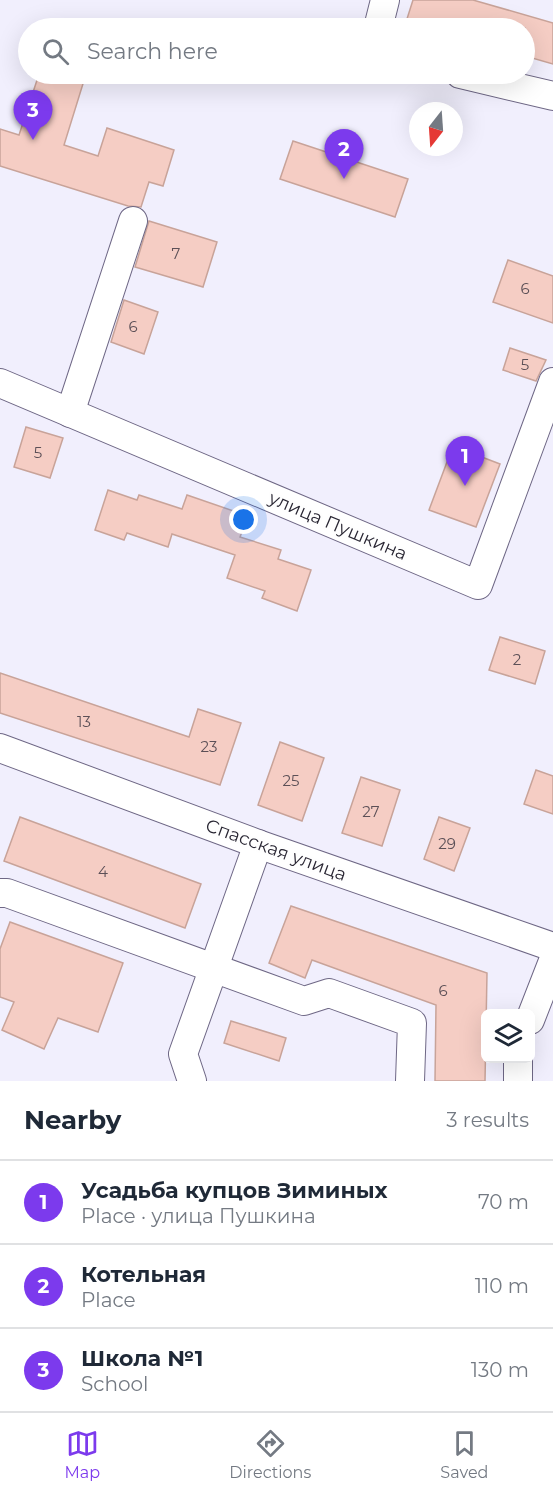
<!DOCTYPE html>
<html lang="en">
<head>
<meta charset="utf-8">
<style>
	:root { --surface:#fff; --page:#f6f6f7; --text:#1f2937; --muted:#747a83; --line:#e0e1e3; --accent:#7c3aed }
	body { margin:0; font-family:Montserrat,sans-serif; background:var(--page); color:var(--text) }
	.controls { position:absolute; right:18px; bottom:18px; display:grid; overflow:hidden; border-radius:9px; box-shadow:0 6px 24px #0002 }
	.controls button { width:54px; height:54px; display:grid; place-items:center; padding:0; border:0; border-bottom:2px solid var(--line); background:var(--surface); color:var(--text); font:30px sans-serif }
	.compass { position:absolute; left:409px; top:102px; width:54px; height:54px; border-radius:50%; background:var(--surface); box-shadow:0 6px 24px #0002; rotate:197deg }
	.you { position:absolute; left:244px; top:520px; width:21px; height:21px; margin:-15px; border:4px solid #fff; border-radius:50%; background:#1a73e8; box-shadow:0 0 0 9px #1a73e833 }
	.badge { display:grid; place-items:center; width:39px; height:39px; border-radius:50%; background:var(--accent); color:#fff; font-size:20px; font-weight:700 }
	.pin { position:absolute; translate:-50% -50px; filter:drop-shadow(0 2px 3px #0008) }
	.pin::after { content:''; position:absolute; top:32px; width:21px; height:18px; background:inherit; clip-path:polygon(0 0,100% 0,50% 100%) }
	.list { margin:0; padding:0; list-style:none }
	h2 { display:flex; justify-content:space-between; align-items:center; height:78px; margin:0; padding:0 24px; font-size:26px }
	h2 small { font-size:20px; font-weight:400; color:var(--muted) }
	.list li { display:grid; grid-template-columns:39px 1fr auto; gap:18px; align-items:center; box-sizing:border-box; height:84px; padding:0 24px; border-top:2px solid var(--line) }
	.list b { display:block; font-size:22px; white-space:nowrap }
	.list p { margin:0; font-size:20px; white-space:nowrap; color:var(--muted) }
	.list em { font-size:20px; font-style:normal; color:var(--muted) }
	.icon { flex:none; width:33px; height:33px; fill:none; stroke:currentColor; stroke-width:2; stroke-linecap:round; stroke-linejoin:round }
	.map { position:relative; flex:none; width:553px; height:1081px; overflow:hidden }
	.search { position:absolute; background:var(--surface); box-shadow:0 6px 24px #0002; left:18px; right:18px; top:18px; height:66px; display:flex; align-items:center; gap:15px; box-sizing:border-box; padding:0 21px; border-radius:33px; color:var(--muted); font-size:22px }
	.sheet { height:330px; background:var(--surface) }
	nav { display:flex; justify-content:space-around; align-items:center; box-sizing:border-box; height:84px; border-top:2px solid var(--line); background:var(--surface); font-size:16px; color:var(--muted) }
	nav a { display:grid; justify-items:center; gap:3px }
	nav .on { color:var(--accent) }
	.map>svg:first-child { display:block }
</style>
</head>
<body>
<div class="map">
<svg width="553" height="1081" viewBox="0 0 553 1081">
	<rect width="100%" height="100%" fill="#f1effd"/>
	<g fill="#f5cdc4" stroke="#c8a399" stroke-width="1.5">
		<polygon points="413,0 473,0 553,23 553,64 525,56 525,28 429,28 406,22"/>
		<polygon points="39,74 86,74 64,145 98,156 107,128 174,150 163,186 149,182 141,207 128,206 0,166 0,129 19,135"/>
		<polygon points="293,141 408,179 395,217 280,179"/>
		<polygon points="149,221 217,242 203,287 135,267"/>
		<polygon points="508,260 553,276 553,323 493,302"/>
		<polygon points="124,300 158,312 144,354 111,342"/>
		<polygon points="510,348 546,360 536,381 503,370"/>
		<polygon points="26,427 63,438 50,478 14,467"/>
		<polygon points="453,446 500,464 476,527 429,510"/>
		<polygon points="108,490 137,500 139,495 182,509 187,495 248,516 240,537 281,550 278,559 311,570 297,611 262,598 265,591 227,578 235,555 172,534 168,547 127,533 124,540 95,530"/>
		<polygon points="500,637 545,651 535,684 489,670"/>
		<polygon points="0,673 189,737 198,709 241,723 220,785 0,713"/>
		<polygon points="280,742 324,758 302,821 258,805"/>
		<polygon points="536,770 553,776 553,814 524,804"/>
		<polygon points="361,777 400,790 382,846 342,833"/>
		<polygon points="20,817 201,884 185,928 4,861"/>
		<polygon points="439,817 470,828 454,871 424,859"/>
		<polygon points="291,906 487,973 485,1081 435,1081 436,1005 312,960 305,978 269,963"/>
		<polygon points="10,922 123,963 98,1032 58,1018 44,1049 2,1030 14,1002 0,997 0,949"/>
		<polygon points="231,1021 286,1038 279,1061 224,1043"/>
	</g>
	<g fill="none" stroke-linecap="round" stroke-linejoin="round">
		<defs>
			<g id="minor">
				<polyline points="378,28 385,0"/>
				<polyline points="460,74 553,96"/>
				<polyline points="0,383 478,585 553,382"/>
				<polyline points="70,413 133,221"/>
				<polyline points="0,748 258,844 553,947"/>
				<polyline points="0,893 7,893 304,1001 329,993 412,1023 410,1081"/>
				<polyline points="530,1020 553,961"/>
				<polyline points="192,1081 183,1054 258,844"/>
				<polyline points="518,1081 518,1058"/>
			</g>
		</defs>
		<use href="#minor" stroke="#6e6785" stroke-width="30"/>
		<use href="#minor" stroke="#fff" stroke-width="28"/>
	</g>
	<g text-anchor="middle" stroke-width="5" stroke-linejoin="round" paint-order="stroke">
		<g font-size="15" fill="#5c5057">
			<text x="176" y="259">7</text>
			<text x="525" y="294">6</text>
			<text x="133" y="332">6</text>
			<text x="525" y="370">5</text>
			<text x="38" y="458">5</text>
			<text x="517" y="665">2</text>
			<text x="84" y="727">13</text>
			<text x="209" y="752">23</text>
			<text x="291" y="786">25</text>
			<text x="371" y="817">27</text>
			<text x="447" y="849">29</text>
			<text x="103" y="877">4</text>
			<text x="443" y="996">6</text>
		</g>
		<g font-size="18" fill="#292633" stroke="#fefefe">
			<text transform="translate(338 526) rotate(23)" y="6">улица Пушкина</text>
			<text transform="translate(276 850) rotate(20)" y="6">Спасская улица</text>
		</g>
	</g>
</svg>
<div class="controls">
<button><svg class="icon" aria-label="layers" viewBox="0 0 24 24"><path d="M12 4l9 5-9 5-9-5zM3 14l9 5 9-5"/></svg></button>
</div>
<svg class="compass" viewBox="-18 -18 36 36"><path d="M0-13l5 13h-10z" fill="#e53935"/><path d="M0 13l5-13h-10z" fill="#747a83"/></svg>
<div class="you"></div>
<div class="pin badge" style="left:465px;top:486px">1</div>
<div class="pin badge" style="left:344px;top:179px">2</div>
<div class="pin badge" style="left:33px;top:140px">3</div>
<div class="search"><svg class="icon" aria-label="search" viewBox="0 0 24 24"><circle cx="10" cy="10" r="6"/><path d="M15 15l6 6"/></svg>Search here</div>
</div>
<section class="sheet">
<h2>Nearby<small>3 results</small></h2>
<ul class="list">
<li><span class="badge">1</span><div><b>Усадьба купцов Зиминых</b><p>Place · улица Пушкина</p></div><em>70 m</em></li>
<li><span class="badge">2</span><div><b>Котельная</b><p>Place</p></div><em>110 m</em></li>
<li><span class="badge">3</span><div><b>Школа №1</b><p>School</p></div><em>130 m</em></li>
</ul>
</section>
<nav>
<a class="on"><svg class="icon" aria-label="map" viewBox="0 0 24 24"><path d="M3 6l6-2 6 2 6-2v14l-6 2-6-2-6 2zM9 4v14M15 6v14"/></svg>Map</a>
<a><svg class="icon" aria-label="directions" viewBox="0 0 24 24"><path d="M12 3l9 9-9 9-9-9zM9 14v-3h6M13 9l2 2-2 2"/></svg>Directions</a>
<a><svg class="icon" aria-label="saved" viewBox="0 0 24 24"><path d="M7 4h10v16l-5-4-5 4z"/></svg>Saved</a>
</nav>
</body>
</html>
